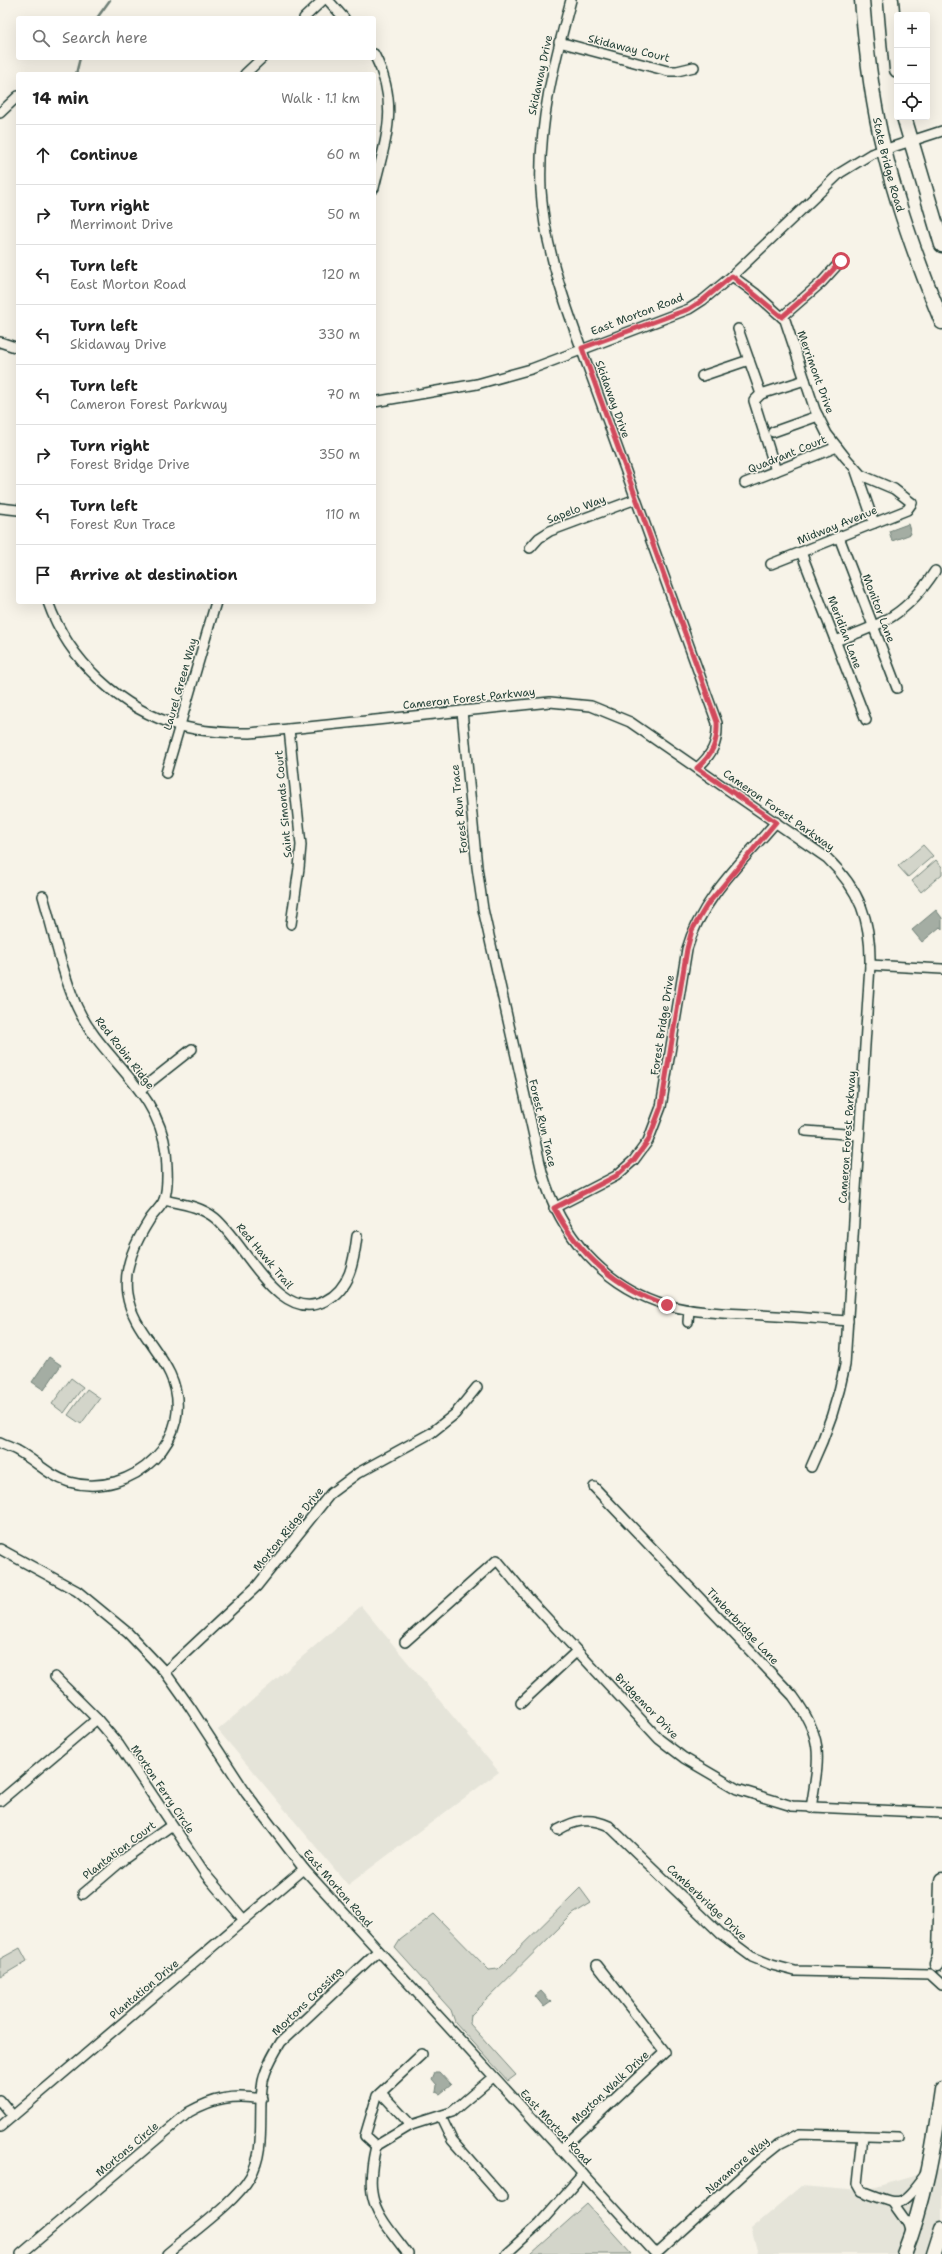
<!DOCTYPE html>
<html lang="en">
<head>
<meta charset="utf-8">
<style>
	:root { --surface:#fff; --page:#f6f6f6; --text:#222; --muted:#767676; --line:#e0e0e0 }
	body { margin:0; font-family:"Shantell Sans",sans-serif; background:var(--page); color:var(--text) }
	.controls { position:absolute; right:12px; top:12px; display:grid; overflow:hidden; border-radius:4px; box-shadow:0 4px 16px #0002 }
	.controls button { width:36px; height:36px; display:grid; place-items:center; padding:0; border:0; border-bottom:1px solid var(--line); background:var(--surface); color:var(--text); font:20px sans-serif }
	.stop { position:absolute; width:12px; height:12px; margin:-9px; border:3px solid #d1495b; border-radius:50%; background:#fff }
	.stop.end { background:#d1495b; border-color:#fff; box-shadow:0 1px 4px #0008 }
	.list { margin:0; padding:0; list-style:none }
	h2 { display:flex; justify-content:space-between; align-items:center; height:52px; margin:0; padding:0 16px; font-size:17px }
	h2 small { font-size:13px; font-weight:400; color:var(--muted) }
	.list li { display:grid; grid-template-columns:26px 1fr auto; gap:12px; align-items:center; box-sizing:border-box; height:60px; padding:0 16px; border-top:1px solid var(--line) }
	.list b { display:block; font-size:15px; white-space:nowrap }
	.list p { margin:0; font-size:13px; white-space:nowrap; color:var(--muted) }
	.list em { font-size:13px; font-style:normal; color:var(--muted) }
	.icon { flex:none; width:22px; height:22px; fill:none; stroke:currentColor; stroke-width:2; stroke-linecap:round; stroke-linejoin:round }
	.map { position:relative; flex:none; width:942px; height:2254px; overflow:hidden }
	.search { position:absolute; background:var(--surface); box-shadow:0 4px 16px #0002; left:16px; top:16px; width:360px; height:44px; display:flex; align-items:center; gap:10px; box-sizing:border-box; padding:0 14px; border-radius:4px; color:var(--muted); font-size:15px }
	.panel { position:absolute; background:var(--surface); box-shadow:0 4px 16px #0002; left:16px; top:72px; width:360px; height:532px; border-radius:4px }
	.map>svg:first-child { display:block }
</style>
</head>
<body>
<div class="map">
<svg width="942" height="2254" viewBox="0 0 942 2254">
	<rect width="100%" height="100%" fill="#f7f3e8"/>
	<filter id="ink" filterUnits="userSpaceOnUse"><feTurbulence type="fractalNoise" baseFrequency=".025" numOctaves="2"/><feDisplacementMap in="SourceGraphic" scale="8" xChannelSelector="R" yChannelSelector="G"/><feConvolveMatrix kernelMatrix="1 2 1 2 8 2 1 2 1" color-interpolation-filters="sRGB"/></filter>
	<g filter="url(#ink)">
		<g fill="#e5e4d9">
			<polygon points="361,1606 499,1772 348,1885 218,1730"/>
			<polygon points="942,2168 942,2238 935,2254 758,2254 751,2228 801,2186 861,2191"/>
		</g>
		<g fill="#d3d5ca" stroke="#79897f">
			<polygon points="923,845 933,856 908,877 898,866"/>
			<polygon points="936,860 942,867 942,874 921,892 912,881"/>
			<polygon points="71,1378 83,1387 64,1413 52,1404"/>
			<polygon points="87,1389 100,1398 81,1424 68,1415"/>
			<polygon points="580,1888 591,1903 573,1914 471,2015 470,2024 516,2075 508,2081 455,2022 451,2010 395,1948 400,1940 434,1914 489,1970 498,1969"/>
			<polygon points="20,1948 27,1961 0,1977 0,1959"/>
			<polygon points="587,2204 632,2254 531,2254"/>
		</g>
		<g fill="#a4ada3" stroke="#6f8077">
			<polygon points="908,524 911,534 892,541 889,531"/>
			<polygon points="936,910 942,918 942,929 940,927 922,942 912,930"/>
			<polygon points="49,1357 61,1365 44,1390 32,1382"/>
			<polygon points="541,1991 551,2002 544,2007 535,1996"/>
			<polygon points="435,2072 439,2072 451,2085 440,2094 436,2092 437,2085 432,2079"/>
		</g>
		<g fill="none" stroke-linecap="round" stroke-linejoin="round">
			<g stroke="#6f8077" stroke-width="2.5">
				<polyline points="97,18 110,0"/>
				<polyline points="76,74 80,58"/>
			</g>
			<defs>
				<g id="minor">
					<polyline points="328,0 344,18"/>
					<path d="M571 0C554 63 538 124 541 190 545 262 579 340 603 408 641 513 679 618 717 723 718 743 712 755 697 768"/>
					<polyline points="304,18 323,0"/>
					<polyline points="559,42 668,71 677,71 694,67"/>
					<path d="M374 54C400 104 386 137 374 188"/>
					<polyline points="245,74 262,58"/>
					<polyline points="0,113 18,96"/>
					<polyline points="732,276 755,293 785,320 815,410 827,434 845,457 861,475 894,489 912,503 907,510 771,564"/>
					<polyline points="782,317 822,282 841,261"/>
					<polyline points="738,329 761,394"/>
					<polyline points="0,342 18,348"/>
					<polyline points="702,376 749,360"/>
					<polyline points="374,402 477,384 531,369 689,309 703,300 732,276 840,173 871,154 942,131"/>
					<polyline points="773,432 818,416"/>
					<polyline points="776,471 754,401 761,394 805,380"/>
					<polyline points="856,471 874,523"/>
					<polyline points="745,483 837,447"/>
					<polyline points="0,508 18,510"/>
					<polyline points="839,537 897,688"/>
					<polyline points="530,548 539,538 550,531 636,499"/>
					<polyline points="801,552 866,720"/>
					<path d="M48 602C68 660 121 710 181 726 204 732 227 733 250 733L550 702 591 706 630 722 827 858C860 890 871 920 870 965L845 1365C838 1401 827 1433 811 1467"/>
					<path d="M835 641C883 625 907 614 935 571"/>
					<path d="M462 711 477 867 483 909 542 1172C560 1235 603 1286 667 1305 692 1312 719 1313 745 1314 779 1316 814 1318 848 1321"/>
					<polyline points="289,729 301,845 299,868 291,924"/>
					<polyline points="166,773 216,602"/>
					<polyline points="870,965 942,969"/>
					<polyline points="140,1090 192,1049"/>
					<polyline points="806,1131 859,1135"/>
					<path d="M164 1200C182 1204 200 1206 215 1218 245 1243 279 1325 325 1301 350 1289 354 1261 357 1236"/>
					<path d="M554 1208 616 1176 634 1160 648 1141 661 1107 687 949C701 899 743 861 776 822"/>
					<polyline points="688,1322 689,1310"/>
					<path d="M0 1443C6 1446 13 1448 18 1451 36 1461 49 1476 69 1482 132 1500 200 1438 170 1374 157 1346 132 1326 127 1294 123 1267 136 1241 150 1219 154 1213 162 1206 164 1200 169 1186 167 1166 166 1152 159 1090 101 1059 77 1007 62 974 53 930 43 896"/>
					<path d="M594 1487 793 1696C825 1740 819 1757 811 1808"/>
					<polyline points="0,1549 77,1591 128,1633 165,1672 190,1707 246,1793 304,1869 656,2254"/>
					<polyline points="405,1642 497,1560 530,1600 659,1739 684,1758 737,1789 792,1806 942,1813"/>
					<polyline points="165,1672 257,1586 331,1493 358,1473 431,1433 455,1414 477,1387"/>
					<polyline points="55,1677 97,1719 119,1745 206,1875 244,1920"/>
					<polyline points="521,1703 577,1651"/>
					<polyline points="0,1801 97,1719"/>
					<path d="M558 1830C575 1820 590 1817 609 1826L721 1934 752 1957 772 1965 795 1971 930 1974 942 1985"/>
					<polyline points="83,1894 124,1859 172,1825"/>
					<polyline points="381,2093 411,2125"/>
					<polyline points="0,2100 13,2116"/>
					<polyline points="441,2117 452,2140 502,2197"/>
					<polyline points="0,2127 304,1869"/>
					<path d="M862 2136 857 2184 861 2191C900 2205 899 2210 925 2175"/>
					<polyline points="376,2146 411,2125 452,2112 493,2077"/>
					<path d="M376 2146C363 2201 376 2212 408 2254"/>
					<polyline points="376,2146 365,2136 377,2096 422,2054"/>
					<polyline points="560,2150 665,2052 597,1965"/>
					<polyline points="893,2203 908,2224 911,2234"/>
					<path d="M21 2254 189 2112C214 2098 234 2094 262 2099"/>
					<path d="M167 2254C190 2234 236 2202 250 2177 267 2149 257 2112 263 2081 266 2067 273 2055 281 2042L378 1951"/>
					<polyline points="506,2254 540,2223 583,2174"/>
					<polyline points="656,2254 759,2160 779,2144 799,2134 899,2137"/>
				</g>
				<g id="highway">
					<path id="s1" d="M862 0C866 49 872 102 884 150 898 209 919 266 942 322"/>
					<polyline points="891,0 897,70"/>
					<polyline points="904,117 942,245"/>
					<polyline points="937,1964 940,1956 942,1880"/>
					<path d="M904 2254C925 2202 934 2145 942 2090"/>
					<polyline points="934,2254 942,2229"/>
				</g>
			</defs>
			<use href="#minor" stroke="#1f3d34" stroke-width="12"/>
			<use href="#highway" stroke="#1f3d34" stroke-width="17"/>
			<use href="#minor" stroke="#f7f3e8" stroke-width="9"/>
			<use href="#highway" stroke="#f7f3e8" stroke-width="14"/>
		</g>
	</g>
	<g fill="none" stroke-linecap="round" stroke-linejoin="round" filter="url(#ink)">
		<path stroke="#d1495b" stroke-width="5" d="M667 1305C616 1287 580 1256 554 1208L616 1176 634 1160 648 1141 661 1107 687 949 692 930 707 905 776 822 697 768C712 755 718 743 717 722L582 348 689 309 703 300 732 276 782 317 822 282 841 261"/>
	</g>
	<g text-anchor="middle" stroke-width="3" stroke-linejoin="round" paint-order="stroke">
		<g font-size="11" fill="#1f3d34" stroke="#f7f3e8">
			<text transform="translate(629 48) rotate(14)" y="4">Skidaway Court</text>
			<text transform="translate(540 75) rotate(-78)" y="4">Skidaway Drive</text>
			<text dy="4" stroke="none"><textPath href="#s1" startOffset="167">State Bridge Road</textPath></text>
			<text transform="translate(637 314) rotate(-21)" y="4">East Morton Road</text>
			<text transform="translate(816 372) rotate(70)" y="4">Merrimont Drive</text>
			<text transform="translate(613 399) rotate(70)" y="4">Skidaway Drive</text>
			<text transform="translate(787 454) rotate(-22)" y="4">Quadrant Court</text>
			<text transform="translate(576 509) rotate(-21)" y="4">Sapelo Way</text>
			<text transform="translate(837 525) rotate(-22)" y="4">Midway Avenue</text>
			<text transform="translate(879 608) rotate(69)" y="4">Monitor Lane</text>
			<text transform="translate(845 632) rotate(69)" y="4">Meridian Lane</text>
			<text transform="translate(180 684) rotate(-74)" y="4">Laurel Green Way</text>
			<text transform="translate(469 698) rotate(-6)" y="4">Cameron Forest Parkway</text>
			<text transform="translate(283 804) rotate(-95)" y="4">Saint Simonds Court</text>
			<text transform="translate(459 809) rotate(-96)" y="4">Forest Run Trace</text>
			<text transform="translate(779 810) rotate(35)" y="4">Cameron Forest Parkway</text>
			<text transform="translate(662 1025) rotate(-81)" y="4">Forest Bridge Drive</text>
			<text transform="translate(125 1053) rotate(52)" y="4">Red Robin Ridge</text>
			<text transform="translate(543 1123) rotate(77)" y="4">Forest Run Trace</text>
			<text transform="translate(847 1137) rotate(-86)" y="4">Cameron Forest Parkway</text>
			<text transform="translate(265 1256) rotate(50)" y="4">Red Hawk Trail</text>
			<text transform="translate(288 1529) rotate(-51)" y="4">Morton Ridge Drive</text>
			<text transform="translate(743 1626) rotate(47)" y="4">Timberbridge Lane</text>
			<text transform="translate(647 1706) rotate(46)" y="4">Bridgemor Drive</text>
			<text transform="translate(163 1789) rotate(56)" y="4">Morton Ferry Circle</text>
			<text transform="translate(119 1850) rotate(-37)" y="4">Plantation Court</text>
			<text transform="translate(338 1888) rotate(49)" y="4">East Morton Road</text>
			<text transform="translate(707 1902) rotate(43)" y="4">Camberbridge Drive</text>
			<text transform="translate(144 1989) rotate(-40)" y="4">Plantation Drive</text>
			<text transform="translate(307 2001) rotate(-44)" y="4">Mortons Crossing</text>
			<text transform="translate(610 2087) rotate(-43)" y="4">Morton Walk Drive</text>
			<text transform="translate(556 2127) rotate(47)" y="4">East Morton Road</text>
			<text transform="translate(127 2149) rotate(-40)" y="4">Mortons Circle</text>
			<text transform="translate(737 2165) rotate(-41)" y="4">Naramore Way</text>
		</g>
	</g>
</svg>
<div class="controls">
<button>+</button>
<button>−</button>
<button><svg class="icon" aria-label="locate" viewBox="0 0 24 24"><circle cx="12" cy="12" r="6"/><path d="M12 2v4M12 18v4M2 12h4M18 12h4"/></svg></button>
</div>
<div class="stop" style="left:841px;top:261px"></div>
<div class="stop end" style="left:667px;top:1305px"></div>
<div class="search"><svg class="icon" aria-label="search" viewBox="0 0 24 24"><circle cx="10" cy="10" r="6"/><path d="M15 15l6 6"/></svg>Search here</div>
<section class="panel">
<h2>14 min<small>Walk · 1.1 km</small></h2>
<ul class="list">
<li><svg class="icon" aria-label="ahead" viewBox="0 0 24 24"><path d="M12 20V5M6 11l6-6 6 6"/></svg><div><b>Continue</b></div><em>60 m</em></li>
<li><svg class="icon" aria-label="right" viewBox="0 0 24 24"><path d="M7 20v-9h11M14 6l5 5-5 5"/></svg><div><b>Turn right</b><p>Merrimont Drive</p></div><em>50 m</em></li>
<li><svg class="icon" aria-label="left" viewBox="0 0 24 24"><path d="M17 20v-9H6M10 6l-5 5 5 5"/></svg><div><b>Turn left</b><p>East Morton Road</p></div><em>120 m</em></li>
<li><svg class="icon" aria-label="left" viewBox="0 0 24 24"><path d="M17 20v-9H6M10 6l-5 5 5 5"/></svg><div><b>Turn left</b><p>Skidaway Drive</p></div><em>330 m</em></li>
<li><svg class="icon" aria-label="left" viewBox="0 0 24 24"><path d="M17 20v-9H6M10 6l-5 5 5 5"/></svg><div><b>Turn left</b><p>Cameron Forest Parkway</p></div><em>70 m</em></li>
<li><svg class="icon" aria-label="right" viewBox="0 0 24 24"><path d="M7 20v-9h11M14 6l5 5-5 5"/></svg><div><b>Turn right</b><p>Forest Bridge Drive</p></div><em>350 m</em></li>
<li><svg class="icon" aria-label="left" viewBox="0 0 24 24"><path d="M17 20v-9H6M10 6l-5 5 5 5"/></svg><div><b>Turn left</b><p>Forest Run Trace</p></div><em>110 m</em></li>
<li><svg class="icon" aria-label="arrive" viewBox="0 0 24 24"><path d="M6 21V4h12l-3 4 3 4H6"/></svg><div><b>Arrive at destination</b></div></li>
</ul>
</section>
</div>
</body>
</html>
